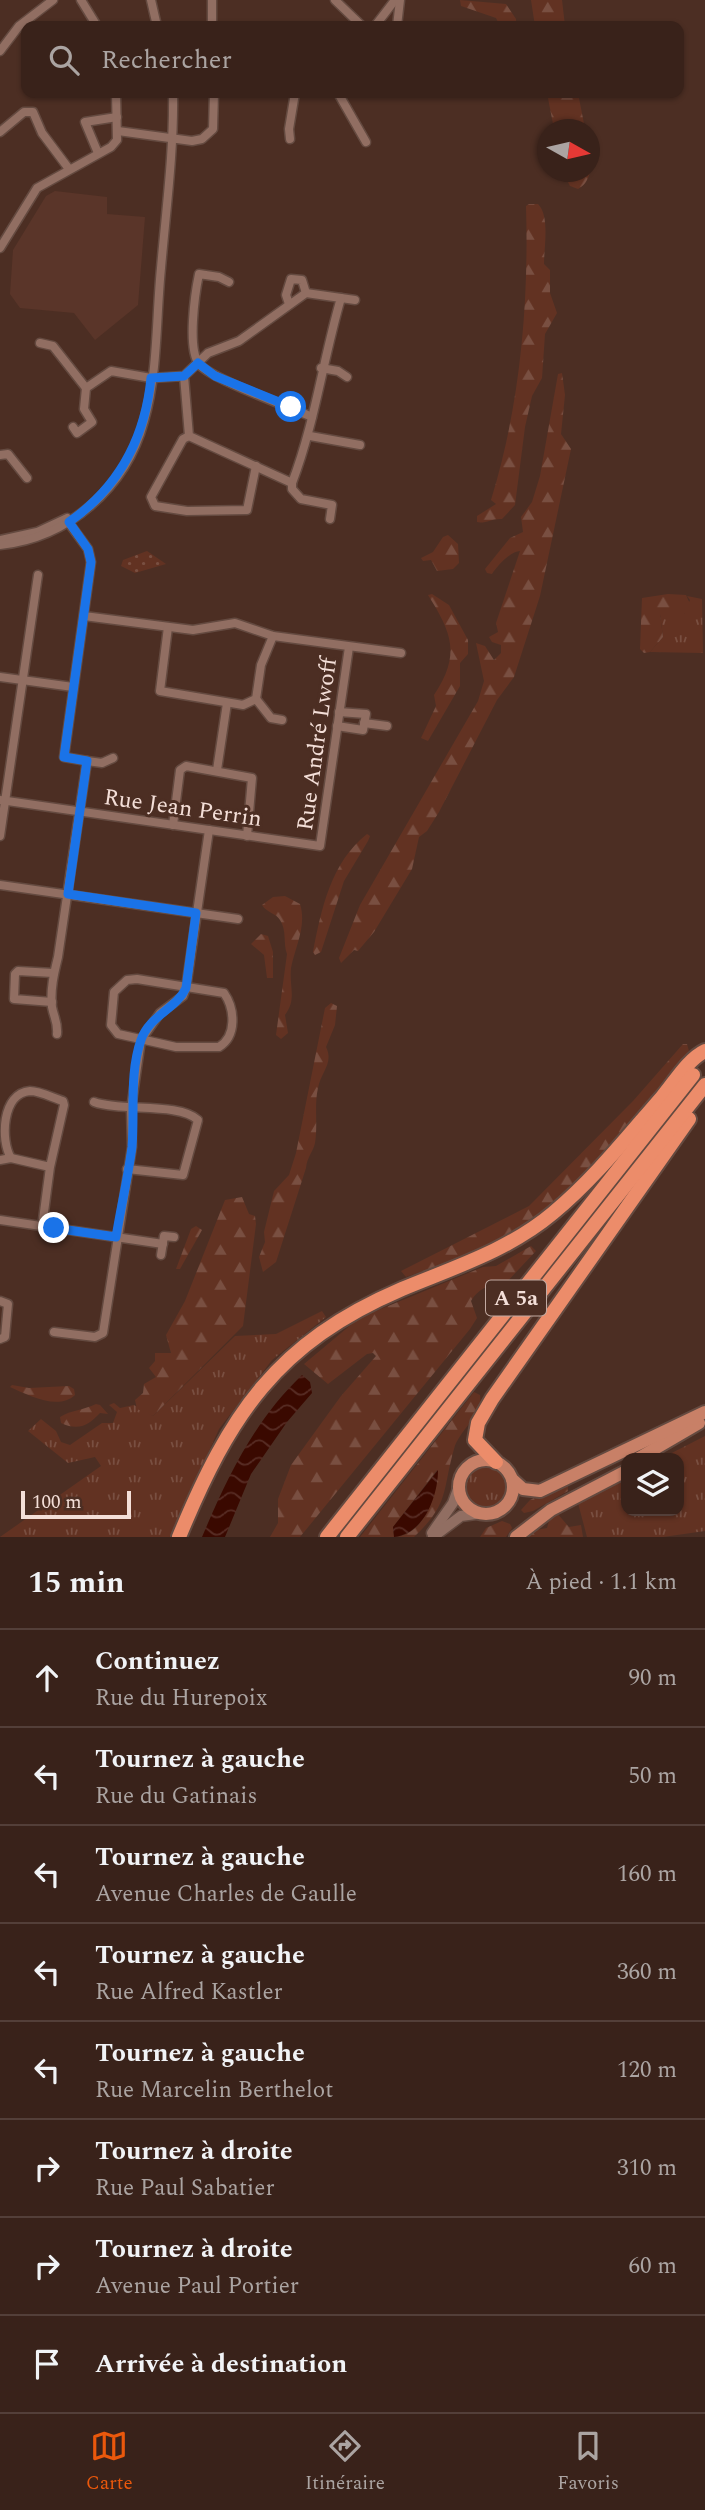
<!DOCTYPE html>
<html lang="fr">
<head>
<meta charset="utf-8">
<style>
	:root { --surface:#39221a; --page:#402a23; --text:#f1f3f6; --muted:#aba4a2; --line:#533f39; --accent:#ea580c }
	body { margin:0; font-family:Spectral,serif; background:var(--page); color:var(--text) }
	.controls { position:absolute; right:21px; bottom:21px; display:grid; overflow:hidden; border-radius:14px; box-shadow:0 2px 5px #0004 }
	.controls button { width:63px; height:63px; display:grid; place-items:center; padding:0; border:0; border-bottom:2px solid var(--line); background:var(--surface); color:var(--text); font:35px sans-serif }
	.compass { position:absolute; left:537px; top:119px; width:63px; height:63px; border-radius:50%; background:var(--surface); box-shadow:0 2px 5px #0004; rotate:98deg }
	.scale { position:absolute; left:21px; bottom:18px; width:110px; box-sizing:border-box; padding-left:7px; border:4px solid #f4dfd8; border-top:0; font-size:19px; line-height:24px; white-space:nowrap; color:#f4dfd8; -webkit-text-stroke:5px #4c2e23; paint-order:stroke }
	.stop { position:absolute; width:21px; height:21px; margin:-16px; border:5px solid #1a73e8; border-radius:50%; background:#fff }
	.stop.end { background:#1a73e8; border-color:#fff; box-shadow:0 2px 7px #0008 }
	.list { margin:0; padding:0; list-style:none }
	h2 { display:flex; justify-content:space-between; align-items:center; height:91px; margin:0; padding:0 28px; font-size:30px }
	h2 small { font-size:23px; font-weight:400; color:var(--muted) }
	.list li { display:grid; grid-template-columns:46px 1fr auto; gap:21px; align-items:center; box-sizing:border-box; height:98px; padding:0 28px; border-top:2px solid var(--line) }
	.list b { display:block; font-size:26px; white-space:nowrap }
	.list p { margin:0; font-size:23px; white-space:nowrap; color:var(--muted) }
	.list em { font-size:23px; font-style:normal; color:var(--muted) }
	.icon { flex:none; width:38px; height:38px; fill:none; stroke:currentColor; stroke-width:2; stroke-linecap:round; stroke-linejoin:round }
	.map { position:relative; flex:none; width:705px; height:1537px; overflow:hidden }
	.search { position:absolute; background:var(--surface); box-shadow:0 2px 5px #0004; left:21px; right:21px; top:21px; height:77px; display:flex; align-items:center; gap:18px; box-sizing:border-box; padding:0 24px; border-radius:14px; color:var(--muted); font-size:26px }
	.sheet { height:875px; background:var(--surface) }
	nav { display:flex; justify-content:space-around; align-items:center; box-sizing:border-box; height:98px; border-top:2px solid var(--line); background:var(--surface); font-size:19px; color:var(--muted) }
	nav a { display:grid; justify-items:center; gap:4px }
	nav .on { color:var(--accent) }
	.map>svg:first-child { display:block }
</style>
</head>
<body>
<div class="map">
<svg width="705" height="1537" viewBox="0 0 705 1537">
	<defs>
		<pattern id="grass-tufts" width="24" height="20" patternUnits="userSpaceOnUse" patternTransform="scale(1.75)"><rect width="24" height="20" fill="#623222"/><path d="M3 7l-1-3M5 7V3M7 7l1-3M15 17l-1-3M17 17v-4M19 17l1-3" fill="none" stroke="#794f41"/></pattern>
		<pattern id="forest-firs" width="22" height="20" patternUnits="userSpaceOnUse" patternTransform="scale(1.75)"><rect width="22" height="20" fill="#623222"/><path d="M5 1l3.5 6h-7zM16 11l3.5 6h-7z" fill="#794f41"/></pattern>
		<pattern id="park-dots" width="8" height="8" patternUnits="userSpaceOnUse" patternTransform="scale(1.75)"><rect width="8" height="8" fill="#623222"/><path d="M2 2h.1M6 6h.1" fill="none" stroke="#794f41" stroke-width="1.8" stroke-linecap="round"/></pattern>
		<pattern id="water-waves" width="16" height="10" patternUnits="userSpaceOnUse" patternTransform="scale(1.75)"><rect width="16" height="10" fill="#3a0900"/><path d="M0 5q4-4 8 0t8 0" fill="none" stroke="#572c24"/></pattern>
	</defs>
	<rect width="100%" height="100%" fill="#4c2e23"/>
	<polygon fill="#5a3529" points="55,191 107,197 107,214 145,217 138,305 95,340 74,313 20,308 10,294 13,250 46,196"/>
	<g fill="url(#grass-tufts)">
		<polygon points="687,596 702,599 703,653 650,652 663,637 660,614 684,614 690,600"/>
		<polygon points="322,1311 326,1317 272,1360 219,1429 170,1537 0,1537 101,1466 95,1457 68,1463 28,1431 41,1419 56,1431 61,1442 70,1445 102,1423 113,1423 117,1412 109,1405 114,1403 120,1408 134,1405 153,1416 235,1336 276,1334"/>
		<polygon points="705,1436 705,1531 663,1537 587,1537 578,1503 626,1477 626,1511 679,1511 679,1458 662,1458"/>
		<circle cx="486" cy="1487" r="21"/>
	</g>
	<g fill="url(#forest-firs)">
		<polygon points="460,0 506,4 516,19 516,26 500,26 496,18 461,6"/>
		<polygon points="531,0 562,0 565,26 535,26"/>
		<polygon points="547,93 578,93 585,129 554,129"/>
		<path d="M590 156C592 168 590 183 578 189L570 186 563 172H590Z"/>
		<path d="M529 204H538C550 216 544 247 544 264L550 270V293L557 313 545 334 542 378 532 396 525 427 515 505 502 519C493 518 485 524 477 522V516L496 504 491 500C520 406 529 305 526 206Z"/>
		<path d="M562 373 565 395 561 434 571 449 540 596 514 677 497 700 439 812 427 831 419 837 412 869 374 932 358 951 354 950 341 963 339 958 360 905 478 701 484 681 476 643 485 646 494 660 501 653V645L492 642 489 637 498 632 496 623 520 551C511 551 497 566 492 574L487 573 485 569 510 538 523 532 521 517 532 502 540 476 558 374Z"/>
		<polygon points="448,535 458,544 459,563 453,569 437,571 431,560 423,561 421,558 433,552 443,537"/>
		<path d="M432 594 449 605 468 640V654L460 663V686L428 741 421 738 436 706 434 695C461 655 452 633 428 595Z"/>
		<polygon points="668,594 686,595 691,606 684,614 660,614 663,637 650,652 644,653 640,649 642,598"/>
		<path d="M367 834 370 836 368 841 344 881 321 952 315 955 313 952C321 910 331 862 367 834Z"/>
		<path d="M285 896 300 904C307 926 295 947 291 968 289 987 297 999 285 1015L288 1033 281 1039 276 1035 287 954C283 944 287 930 280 920 277 914 266 912 262 905L273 897Z"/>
		<polygon points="261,934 268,936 273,952 273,978 267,978 264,955 251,944"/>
		<path d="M331 1003 337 1006 335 1025 326 1047C334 1063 321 1072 318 1088 314 1105 318 1125 315 1143 313 1152 307 1157 306 1168L276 1262 263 1272 259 1257 265 1242 264 1232 274 1191 289 1175 296 1153 325 1008Z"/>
		<path d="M683 1044H687L689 1051C637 1111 584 1191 515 1233 482 1253 442 1264 406 1277L401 1271 529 1206 633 1101Z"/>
		<polygon points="242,1197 249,1214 255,1216 256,1224 243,1326 153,1416 137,1409 135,1400 143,1393 144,1384 156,1377 149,1368 155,1361 155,1353 171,1353 166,1335 185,1301 225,1200"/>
		<polygon points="196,1226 202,1230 180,1269 176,1269 191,1229"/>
		<path d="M531 1246 536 1251 504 1285C489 1284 479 1288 471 1301L477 1318 470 1329 300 1537H270L278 1523V1499L291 1465 341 1396 376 1356 373 1353 367 1354 328 1384 304 1364 359 1318 483 1267 496 1266Z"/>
		<path d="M12 1385 29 1388 69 1386 74 1389 75 1395C58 1411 28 1395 10 1387Z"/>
		<path d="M474 1392 480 1395C483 1416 459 1430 454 1449 442 1491 450 1503 414 1537H397C427 1531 436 1495 437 1470L393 1527 394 1537H360Z"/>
		<path d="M96 1404 100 1405 108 1414 100 1413C88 1426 78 1431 61 1423L60 1417C71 1410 84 1410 96 1404Z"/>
		<polygon points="562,1484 568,1485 568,1491 533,1511 524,1513 521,1510 530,1500"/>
		<polygon points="556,1512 569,1527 581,1525 583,1537 528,1537 536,1530 547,1528 551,1514"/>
		<polygon points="502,1521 510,1524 512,1528 506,1537 480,1537 486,1528"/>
	</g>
	<polygon fill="url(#park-dots)" points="147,551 166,564 135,573 121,566 123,560"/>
	<g fill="url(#water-waves)">
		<path d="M302 1375 310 1382 312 1393 287 1422 251 1474 225 1537H202C228 1476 254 1421 302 1375Z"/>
		<path d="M438 1470C438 1496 424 1534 394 1537L393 1527Z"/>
	</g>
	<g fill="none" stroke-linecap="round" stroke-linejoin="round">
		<defs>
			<g id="minor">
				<polyline points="81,0 97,26"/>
				<polyline points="151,0 157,26"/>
				<polyline points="212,0 212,26"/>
				<polyline points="335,0 362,26"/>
				<polyline points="375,26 395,0"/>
				<polyline points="397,26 400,0"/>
				<polyline points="0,51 19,26 53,0"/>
				<polyline points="338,93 366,142"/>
				<polyline points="118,131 192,141 202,139 213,129 214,93"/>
				<polyline points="0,132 24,112 33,112 42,133 69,169"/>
				<polyline points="290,139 289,129 295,93"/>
				<polyline points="98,153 85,122 117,117"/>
				<polyline points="0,248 37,188 111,147 117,140 116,93"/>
				<path d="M229 282 219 277 199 274C195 293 187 348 199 364 211 379 290 407 312 417"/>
				<polyline points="341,298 355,300"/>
				<polyline points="289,304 286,295 291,279 302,280 306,293"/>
				<polyline points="40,343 53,346 86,388"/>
				<polyline points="321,368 338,371 347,377"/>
				<path d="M73 427 77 433 92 422 84 409 86 388 111 371 151 378 184 376 208 353 239 341 306 293 341 298C323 359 315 423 292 483L189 436 184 376"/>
				<polyline points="189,436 183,439 151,497 155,506 187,511 247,510 256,466"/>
				<polyline points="310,436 360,445"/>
				<polyline points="0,455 8,454 27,478"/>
				<polyline points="292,483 292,489 301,499 332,505 330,519"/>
				<polyline points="0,540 37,532 67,518"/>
				<path d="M0 545C68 538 126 488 144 421 158 373 156 318 161 268 166 210 174 151 173 93"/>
				<polyline points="84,616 193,630 235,623 273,636 401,653"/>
				<polyline points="168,627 160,691 243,705 256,699 261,665 273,636"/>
				<polyline points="0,677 73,687"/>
				<polyline points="256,699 271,718 282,720"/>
				<polyline points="364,723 387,726"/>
				<polyline points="337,726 363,730 366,714 339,712"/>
				<polyline points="87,761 102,763 113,758"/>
				<polyline points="217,770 227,703"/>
				<polyline points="0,800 320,846 349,647"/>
				<polyline points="173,825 180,770 186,766 252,778 247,836"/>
				<polyline points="0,836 38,575"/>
				<polyline points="0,885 238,919"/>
				<path d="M137 979 224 993C235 1009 237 1036 219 1047H176L118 1034 111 1025 114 992 127 980Z"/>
				<polyline points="52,1002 14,999 15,974 18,971 53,973"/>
				<path d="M57 1034C58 1022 54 1018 52 1007 50 990 54 973 58 957L87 761 64 757 91 562 88 549 66 519"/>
				<path d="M94 1102C121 1112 179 1102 198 1120L183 1175 127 1169"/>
				<polyline points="0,1160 11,1158"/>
				<polyline points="0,1220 163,1244"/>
				<path d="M42 1227 50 1167 64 1105 63 1101C53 1098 40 1091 30 1091 2 1093 0 1140 11 1158L50 1167"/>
				<polyline points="161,1255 164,1236 174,1237"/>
				<polyline points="0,1301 8,1304 5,1337 0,1339"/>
				<polyline points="54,1332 95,1337 103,1333 132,1147 131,1109 141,1040 160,1013 183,996 186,988 209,830"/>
			</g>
			<g id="tertiary">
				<polyline points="432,1533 453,1503 458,1489"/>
				<polyline points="433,1537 461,1516 483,1513"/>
			</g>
			<g id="primary">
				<polyline points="639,1458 699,1423"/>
				<circle cx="486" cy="1487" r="27"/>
				<polyline points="512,1479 523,1489 540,1491 705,1412"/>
				<polyline points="516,1537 551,1510 626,1471"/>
			</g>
			<g id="motorway">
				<polyline points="496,1462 475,1440 478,1423 492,1399 689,1119"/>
				<path d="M179 1537C230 1414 276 1343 402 1289 455 1267 509 1250 553 1213 594 1179 627 1137 662 1097 674 1083 688 1059 705 1051"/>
				<polyline points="327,1537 693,1075"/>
				<polyline points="347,1537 705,1085"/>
			</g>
		</defs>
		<use href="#minor" stroke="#644a40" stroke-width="11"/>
		<use href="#tertiary" stroke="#644a40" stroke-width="13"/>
		<use href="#primary" stroke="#644a40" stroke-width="16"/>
		<use href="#motorway" stroke="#644a40" stroke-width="18"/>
		<use href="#minor" stroke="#916e62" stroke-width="8"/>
		<use href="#tertiary" stroke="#916e62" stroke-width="10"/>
		<use href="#primary" stroke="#c88067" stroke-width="12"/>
		<use href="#motorway" stroke="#ec8c6a" stroke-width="14"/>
	</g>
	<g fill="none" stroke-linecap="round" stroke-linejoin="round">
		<path stroke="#1a73e8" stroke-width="9" d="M54 1228 116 1237C121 1207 128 1177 132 1147 135 1112 129 1074 141 1040 149 1016 177 1008 186 988L196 913 68 894 87 761 64 757 91 562 88 549 69 522C119 487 145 439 151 378L184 376 198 363 215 376 291 407"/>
	</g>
	<g text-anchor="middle" stroke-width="6" stroke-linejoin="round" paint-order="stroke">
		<rect fill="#4c2e23" stroke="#c2aaa2" stroke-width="2" x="486" y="1280.5" width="60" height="35" rx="5"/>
		<g font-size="21" font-weight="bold" fill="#f4dfd8">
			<text x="516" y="1305">A 5a</text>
		</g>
		<g font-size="23" fill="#f4dfd8" stroke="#4c2e23">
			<text transform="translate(316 744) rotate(-82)" y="8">Rue André Lwoff</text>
			<text transform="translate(183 807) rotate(8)" y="8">Rue Jean Perrin</text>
		</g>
	</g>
</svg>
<div class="controls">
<button><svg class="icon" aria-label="layers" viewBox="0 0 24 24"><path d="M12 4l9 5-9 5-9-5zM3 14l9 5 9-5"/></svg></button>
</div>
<svg class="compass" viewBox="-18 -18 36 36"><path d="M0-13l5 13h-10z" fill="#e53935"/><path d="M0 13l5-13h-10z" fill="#aba4a2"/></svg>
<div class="scale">100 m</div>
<div class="stop" style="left:291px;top:407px"></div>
<div class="stop end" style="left:54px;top:1228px"></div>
<div class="search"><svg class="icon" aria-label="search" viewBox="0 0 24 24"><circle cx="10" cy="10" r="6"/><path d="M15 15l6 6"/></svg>Rechercher</div>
</div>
<section class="sheet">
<h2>15 min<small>À pied · 1.1 km</small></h2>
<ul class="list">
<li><svg class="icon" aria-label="ahead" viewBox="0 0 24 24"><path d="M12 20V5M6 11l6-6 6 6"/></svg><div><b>Continuez</b><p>Rue du Hurepoix</p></div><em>90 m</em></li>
<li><svg class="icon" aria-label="left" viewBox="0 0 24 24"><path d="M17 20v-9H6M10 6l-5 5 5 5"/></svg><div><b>Tournez à gauche</b><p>Rue du Gatinais</p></div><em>50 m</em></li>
<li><svg class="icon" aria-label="left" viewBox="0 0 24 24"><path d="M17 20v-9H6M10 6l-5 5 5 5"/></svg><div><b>Tournez à gauche</b><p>Avenue Charles de Gaulle</p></div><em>160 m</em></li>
<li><svg class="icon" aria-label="left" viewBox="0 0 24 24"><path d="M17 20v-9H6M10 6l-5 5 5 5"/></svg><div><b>Tournez à gauche</b><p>Rue Alfred Kastler</p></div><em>360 m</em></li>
<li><svg class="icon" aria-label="left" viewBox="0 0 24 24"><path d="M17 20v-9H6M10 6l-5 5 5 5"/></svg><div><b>Tournez à gauche</b><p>Rue Marcelin Berthelot</p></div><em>120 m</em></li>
<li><svg class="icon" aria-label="right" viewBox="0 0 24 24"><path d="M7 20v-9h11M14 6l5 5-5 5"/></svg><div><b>Tournez à droite</b><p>Rue Paul Sabatier</p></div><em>310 m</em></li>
<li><svg class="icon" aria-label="right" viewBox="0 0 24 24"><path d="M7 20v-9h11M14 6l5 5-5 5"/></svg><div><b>Tournez à droite</b><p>Avenue Paul Portier</p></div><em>60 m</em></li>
<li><svg class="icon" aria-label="arrive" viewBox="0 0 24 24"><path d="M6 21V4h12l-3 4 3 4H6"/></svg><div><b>Arrivée à destination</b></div></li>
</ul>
</section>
<nav>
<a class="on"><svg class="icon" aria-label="map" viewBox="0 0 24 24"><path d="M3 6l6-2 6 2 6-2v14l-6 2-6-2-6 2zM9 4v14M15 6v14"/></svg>Carte</a>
<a><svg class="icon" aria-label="directions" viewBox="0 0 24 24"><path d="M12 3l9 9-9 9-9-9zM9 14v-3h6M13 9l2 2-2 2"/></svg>Itinéraire</a>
<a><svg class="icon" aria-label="saved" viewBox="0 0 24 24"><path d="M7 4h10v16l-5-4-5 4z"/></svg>Favoris</a>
</nav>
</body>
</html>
